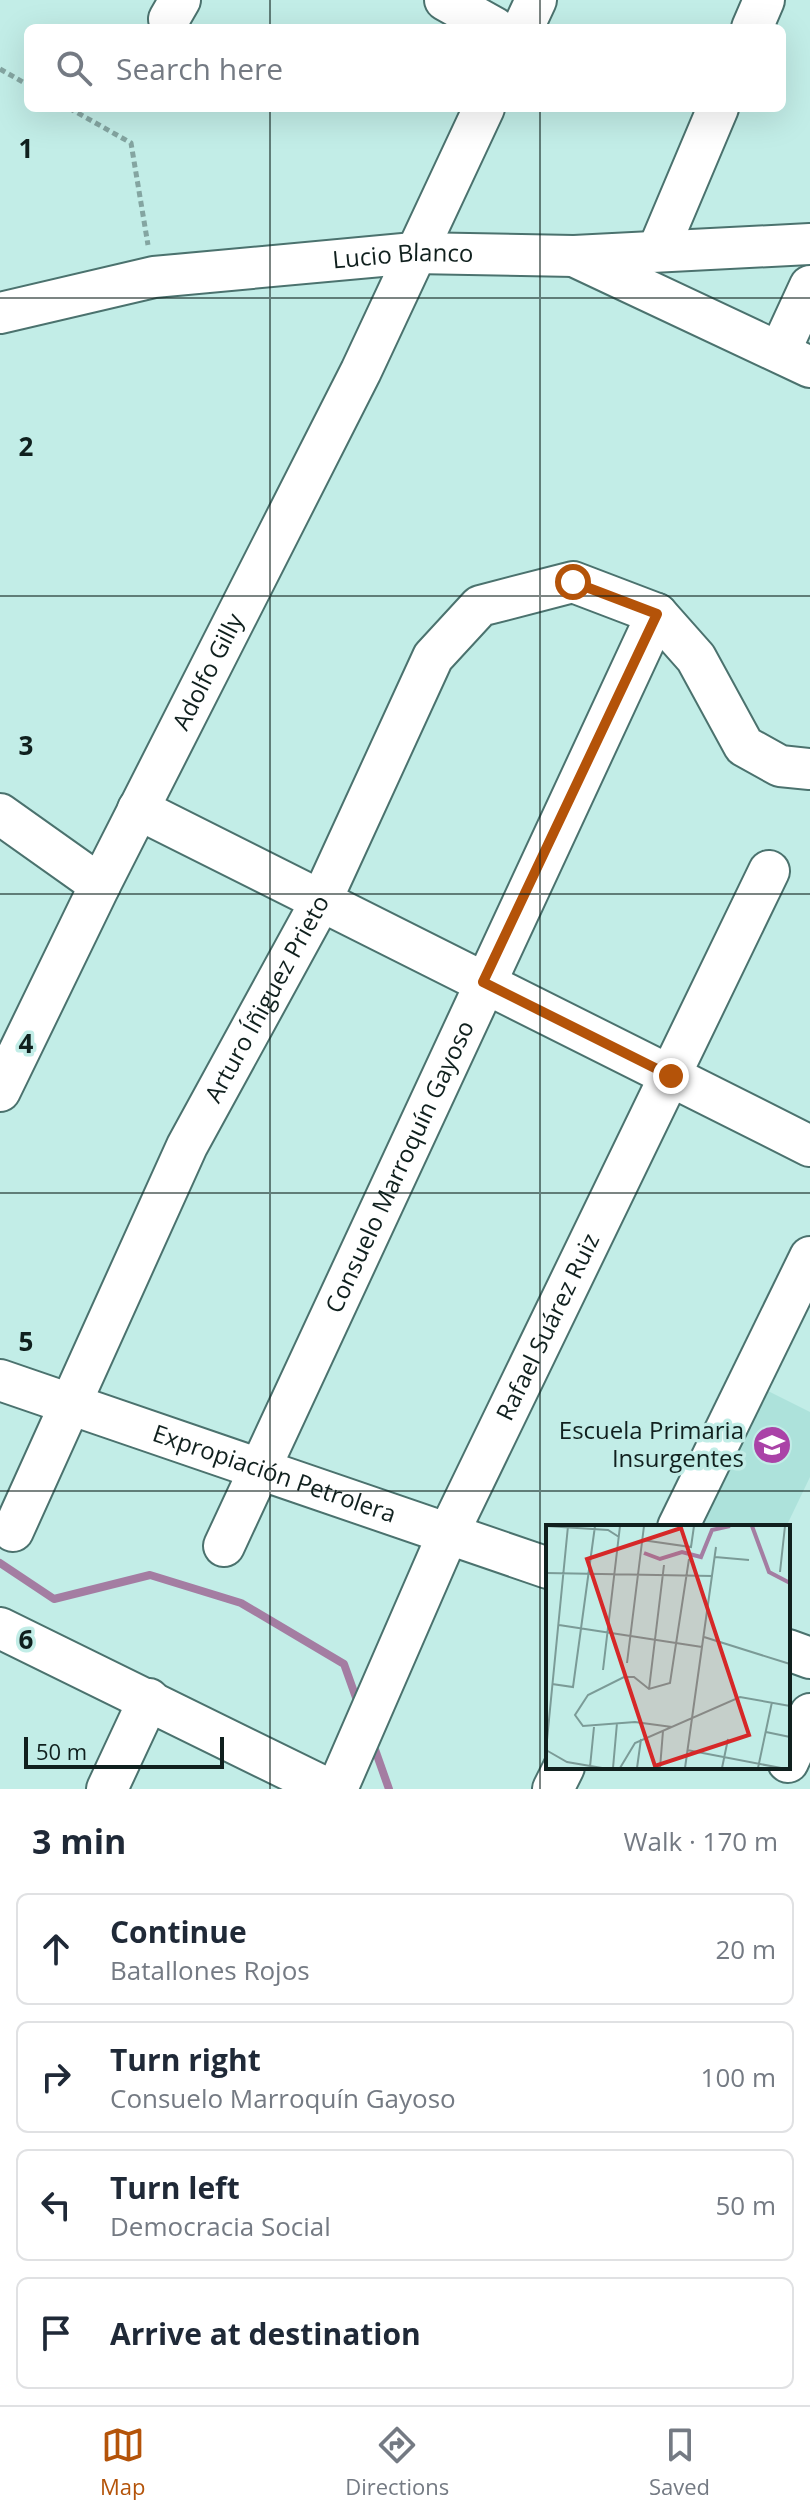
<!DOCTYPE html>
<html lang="en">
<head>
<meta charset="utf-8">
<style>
	:root { --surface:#fff; --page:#f2f2f3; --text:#1f2937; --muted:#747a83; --line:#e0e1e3; --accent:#b45309 }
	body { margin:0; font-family:"Open Sans",sans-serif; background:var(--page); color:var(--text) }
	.scale { position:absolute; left:24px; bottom:20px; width:200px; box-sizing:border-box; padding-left:8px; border:4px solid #10201e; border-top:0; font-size:22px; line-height:28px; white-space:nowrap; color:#10201e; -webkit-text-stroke:6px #c2ede7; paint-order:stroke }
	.stop { position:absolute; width:24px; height:24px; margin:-18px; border:6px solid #b45309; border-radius:50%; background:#fff }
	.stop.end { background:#b45309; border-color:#fff; box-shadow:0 2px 8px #0008 }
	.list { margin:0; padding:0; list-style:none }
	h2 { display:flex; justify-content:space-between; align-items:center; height:104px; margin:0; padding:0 32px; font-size:34px }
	h2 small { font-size:26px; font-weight:400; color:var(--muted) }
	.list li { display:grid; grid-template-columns:52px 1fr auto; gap:24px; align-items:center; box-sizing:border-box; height:112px; margin:0 16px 16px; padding:0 16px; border:2px solid var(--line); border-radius:12px }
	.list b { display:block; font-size:30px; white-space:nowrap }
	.list p { margin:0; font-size:26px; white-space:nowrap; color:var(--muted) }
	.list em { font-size:26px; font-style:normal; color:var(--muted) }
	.icon { flex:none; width:44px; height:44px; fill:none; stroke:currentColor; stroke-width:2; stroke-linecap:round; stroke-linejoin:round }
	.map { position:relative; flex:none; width:810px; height:1789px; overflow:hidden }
	.search { position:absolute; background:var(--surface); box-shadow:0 8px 32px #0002; left:24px; right:24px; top:24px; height:88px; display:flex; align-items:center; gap:20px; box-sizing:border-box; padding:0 28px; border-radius:12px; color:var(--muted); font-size:30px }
	.sheet { height:616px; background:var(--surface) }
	nav { display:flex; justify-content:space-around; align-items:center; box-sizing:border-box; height:112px; border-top:2px solid var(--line); background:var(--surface); font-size:22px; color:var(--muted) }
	nav a { display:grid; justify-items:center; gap:4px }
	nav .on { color:var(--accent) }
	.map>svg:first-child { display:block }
</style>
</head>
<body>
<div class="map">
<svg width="810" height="1789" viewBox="0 0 810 1789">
	<rect width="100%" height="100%" fill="#c2ede7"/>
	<polygon fill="#ade2db" points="762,1388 810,1412 810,1477 786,1527 694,1527"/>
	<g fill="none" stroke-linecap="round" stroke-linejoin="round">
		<g stroke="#a47da2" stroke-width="8">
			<polyline points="0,1563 54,1599 150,1575 241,1603 344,1664 359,1706"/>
			<polyline points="372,1741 389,1789"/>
		</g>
		<defs>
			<g id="minor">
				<polyline points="445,0 495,28"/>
				<polyline points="169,19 180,0"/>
				<polyline points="523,28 536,0"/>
				<polyline points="752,28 764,0"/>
				<polyline points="658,250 718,108"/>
				<polyline points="578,258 810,367"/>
				<path id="s1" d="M0 313 154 277 414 253 574 256 810 244"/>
				<polyline points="780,351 810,286"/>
				<polyline points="138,809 810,1146"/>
				<polyline points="0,814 100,885"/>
				<path id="s2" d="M0 1091 100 885 361 371 484 108"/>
				<path id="s3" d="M0 1380 548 1568"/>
				<polyline points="678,1527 810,1257"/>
				<path id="s4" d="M13 1531 187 1146 321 901 433 657 480 606 573 582 657 614 696 658 744 746 780 766 810 769"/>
				<path id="s5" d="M224 1546 657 614"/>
				<polyline points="0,1628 328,1789"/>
				<polyline points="788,1650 810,1658"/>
				<polyline points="788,1762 810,1714"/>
				<polyline points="107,1789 149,1699"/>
				<path id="s6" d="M337 1789 448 1534 769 871"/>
				<polyline points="553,1789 564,1767"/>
			</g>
		</defs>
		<use href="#minor" stroke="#4b726e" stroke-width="44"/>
		<g stroke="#84a5a1" stroke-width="5" stroke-dasharray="6 4" stroke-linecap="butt">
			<polyline points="0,69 28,85"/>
			<polyline points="69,108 131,143 148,245"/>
		</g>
		<use href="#minor" stroke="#fff" stroke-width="40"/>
	</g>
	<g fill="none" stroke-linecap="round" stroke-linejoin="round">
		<polyline stroke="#b45309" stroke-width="10" points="573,582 657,614 483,982 671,1076"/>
	</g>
	<path fill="none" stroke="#10201e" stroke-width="2" stroke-opacity="0.55" d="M270 0V28M540 0V28M270 108V1789M540 108V1789M0 298H810M0 596H810M0 894H810M0 1193H810M0 1491H810"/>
	<defs>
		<symbol id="school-disc" viewBox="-11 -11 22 22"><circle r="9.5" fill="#aa43a7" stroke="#c2ede7"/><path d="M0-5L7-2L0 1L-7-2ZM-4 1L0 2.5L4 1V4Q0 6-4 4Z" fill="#fff"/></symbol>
	</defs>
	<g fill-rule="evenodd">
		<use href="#school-disc" x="750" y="1423" width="44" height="44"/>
	</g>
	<g text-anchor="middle" stroke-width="7" stroke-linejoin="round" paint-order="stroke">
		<g font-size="24" fill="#10201e" stroke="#c2ede7">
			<text dy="8" stroke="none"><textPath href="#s1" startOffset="408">Lucio Blanco</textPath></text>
			<text dy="8" stroke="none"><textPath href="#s2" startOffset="468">Adolfo Gilly</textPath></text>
			<text dy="8" stroke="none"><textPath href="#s4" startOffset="590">Arturo Íñiguez Prieto</textPath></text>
			<text dy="8" stroke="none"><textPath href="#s5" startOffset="418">Consuelo Marroquín Gayoso</textPath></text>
			<text dy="8" stroke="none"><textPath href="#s6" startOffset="508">Rafael Suárez Ruiz</textPath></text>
			<text dy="8" stroke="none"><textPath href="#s3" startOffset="290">Expropiación Petrolera</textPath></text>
		</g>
		<g font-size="24" fill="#10201e" stroke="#c2ede7" text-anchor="end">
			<text x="744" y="1439">Escuela Primaria<tspan x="744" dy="28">Insurgentes</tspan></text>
		</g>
	</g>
	<g transform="translate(546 1525)">
		<rect width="244" height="244" fill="#c2ede7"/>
		<path fill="none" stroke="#a47da2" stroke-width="4" d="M206 1 223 47 244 58M98 28 114 34 136 27 155 32 166 5 184 1"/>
		<path fill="none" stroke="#7b9b97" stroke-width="2" d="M0 1 62 5 73 12M96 15 145 22 148 1M169 32 203 35M234 47 239 1M0 48 166 51M13 100 156 122M158 112 244 139M81 138 98 1M57 145 74 1M6 159 27 162 49 1M103 164 118 40M126 202 89 197 37 201 29 190 42 170 78 152H88L103 164 124 158 143 34M220 207 244 212M0 225 22 1M0 225 21 237 56 243M141 225 235 243M44 242 48 202M67 243 71 198M74 243 89 218 194 172 244 181M91 243 95 214M114 243 117 206M139 243 170 22M176 243 182 214M212 243 226 177"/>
		<path fill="#d62828" fill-opacity="0.15" stroke="#d62828" stroke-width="4" d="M135 3 203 210 109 241 41 34Z"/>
		<rect width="244" height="244" fill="none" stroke="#10201e" stroke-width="4"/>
	</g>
	<g font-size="26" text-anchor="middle" font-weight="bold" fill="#10201e" stroke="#c2ede7" stroke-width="7" stroke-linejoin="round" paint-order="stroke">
		<text x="26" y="158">1</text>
		<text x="26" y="456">2</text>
		<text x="26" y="755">3</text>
		<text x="26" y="1053">4</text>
		<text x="26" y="1351">5</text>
		<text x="26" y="1649">6</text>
	</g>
</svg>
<div class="scale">50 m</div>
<div class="stop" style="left:573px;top:582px"></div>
<div class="stop end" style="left:671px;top:1076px"></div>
<div class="search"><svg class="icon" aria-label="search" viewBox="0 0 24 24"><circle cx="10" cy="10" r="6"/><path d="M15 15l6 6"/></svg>Search here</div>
</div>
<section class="sheet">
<h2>3 min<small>Walk · 170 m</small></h2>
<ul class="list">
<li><svg class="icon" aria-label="ahead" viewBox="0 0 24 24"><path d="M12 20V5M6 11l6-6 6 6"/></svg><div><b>Continue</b><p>Batallones Rojos</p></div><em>20 m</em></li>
<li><svg class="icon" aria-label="right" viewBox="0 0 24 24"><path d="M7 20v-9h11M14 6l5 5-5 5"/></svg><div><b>Turn right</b><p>Consuelo Marroquín Gayoso</p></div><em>100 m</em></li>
<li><svg class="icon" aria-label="left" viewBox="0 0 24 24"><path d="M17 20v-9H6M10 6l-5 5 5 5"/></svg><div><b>Turn left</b><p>Democracia Social</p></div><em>50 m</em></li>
<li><svg class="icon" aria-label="arrive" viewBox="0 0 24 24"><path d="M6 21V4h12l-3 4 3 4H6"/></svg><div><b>Arrive at destination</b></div></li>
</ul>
</section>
<nav>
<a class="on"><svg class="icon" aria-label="map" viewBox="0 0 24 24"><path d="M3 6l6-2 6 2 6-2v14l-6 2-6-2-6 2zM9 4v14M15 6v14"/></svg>Map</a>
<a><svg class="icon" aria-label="directions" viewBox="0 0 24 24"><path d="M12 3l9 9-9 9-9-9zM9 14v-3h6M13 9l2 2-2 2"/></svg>Directions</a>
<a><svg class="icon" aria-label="saved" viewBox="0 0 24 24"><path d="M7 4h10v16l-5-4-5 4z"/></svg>Saved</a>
</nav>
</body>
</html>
